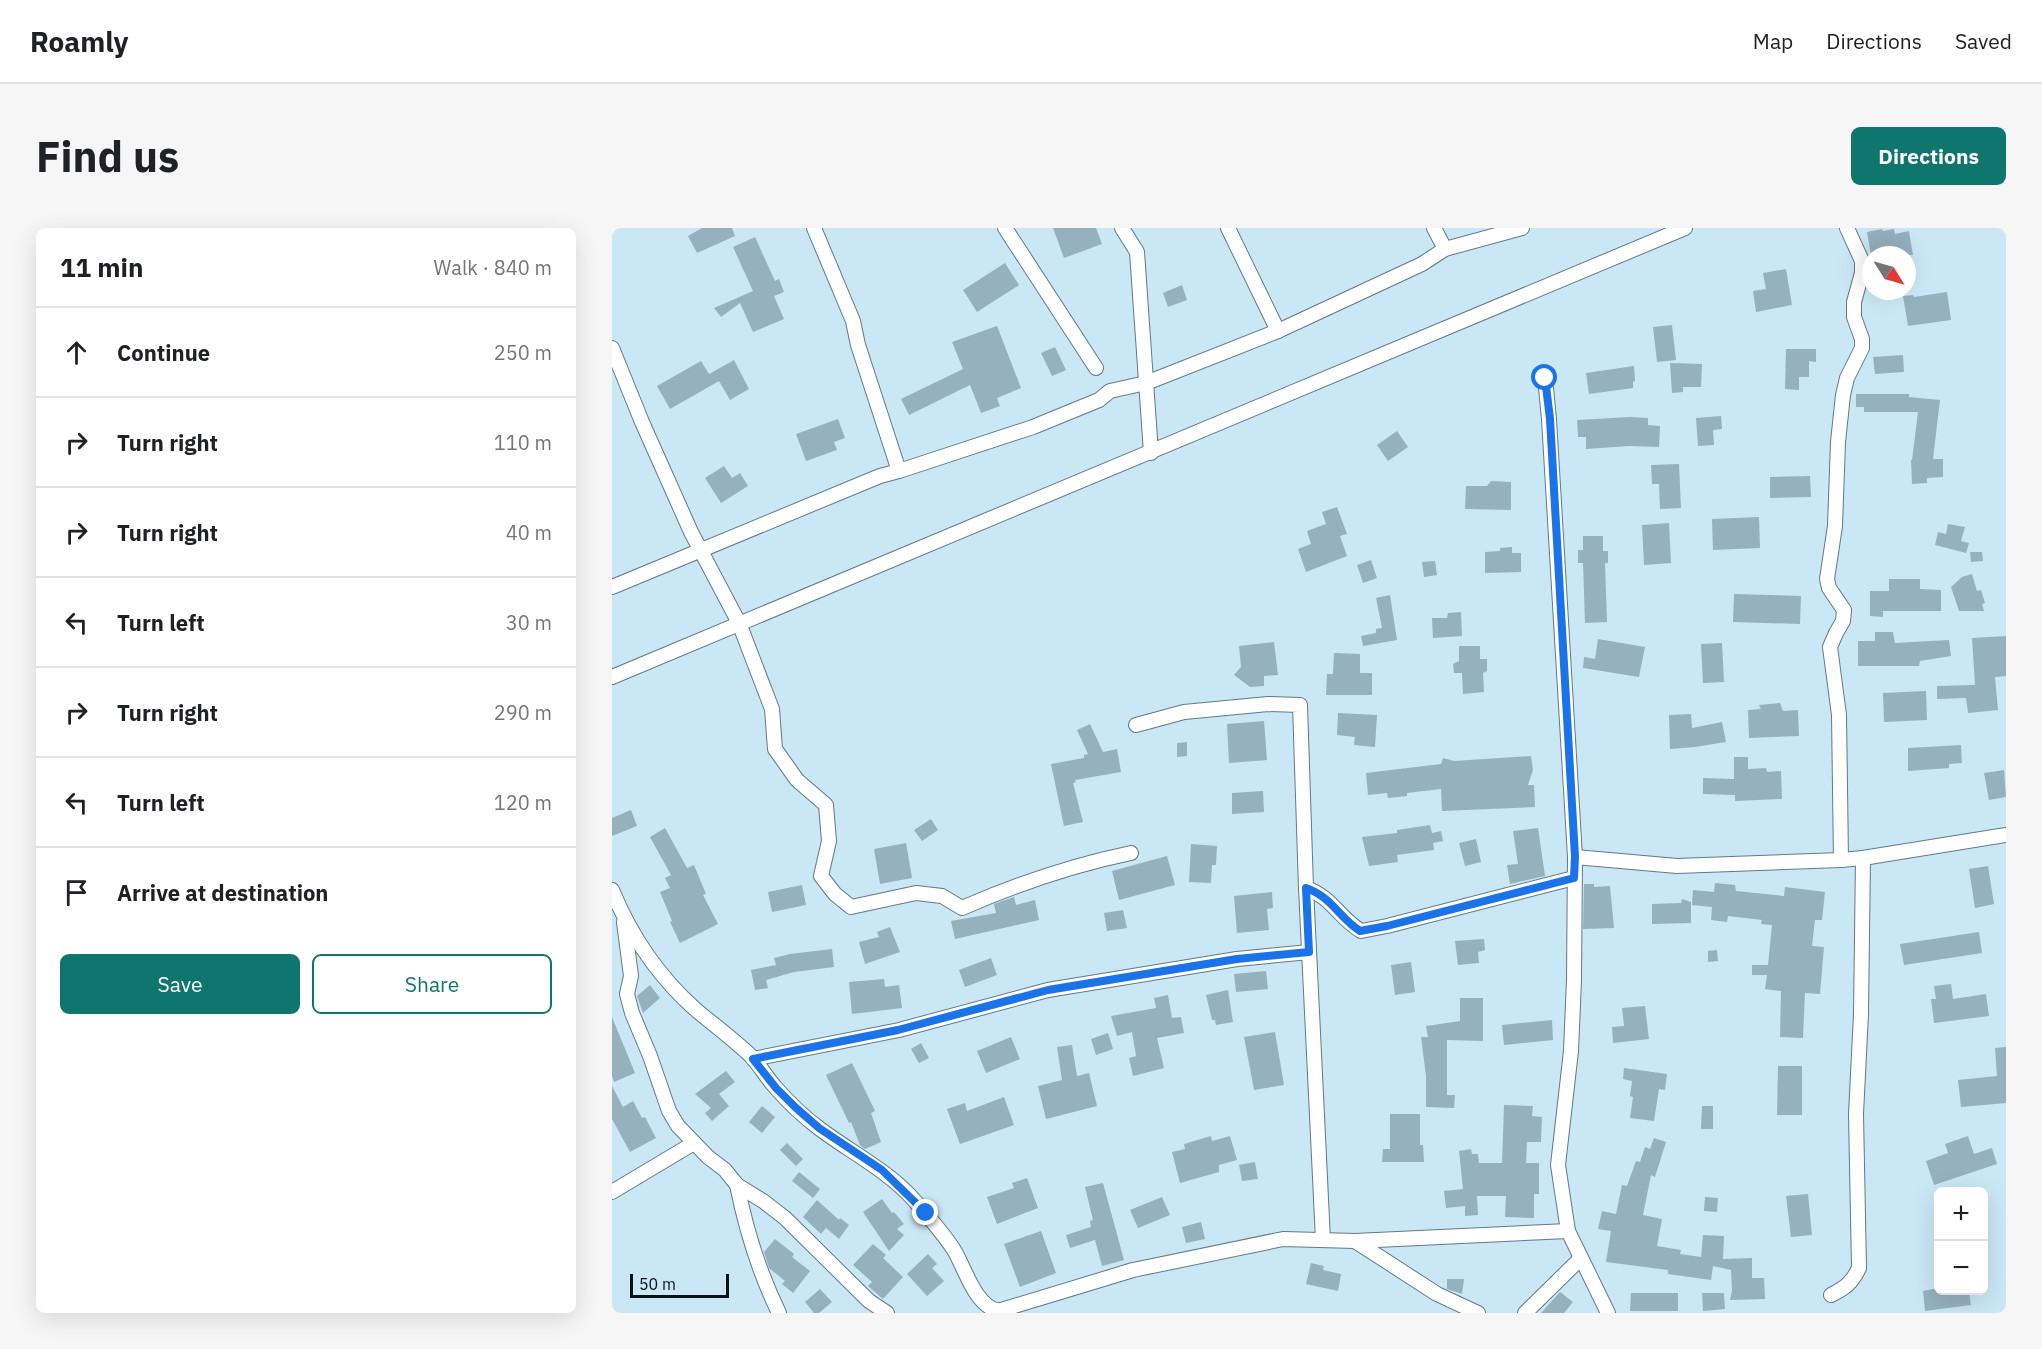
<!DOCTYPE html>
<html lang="en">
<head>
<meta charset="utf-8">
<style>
	:root { --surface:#fff; --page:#f6f6f6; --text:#202124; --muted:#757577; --line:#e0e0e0; --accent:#0f766e }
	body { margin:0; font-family:"IBM Plex Sans",sans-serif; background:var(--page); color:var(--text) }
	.controls { position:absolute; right:18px; bottom:18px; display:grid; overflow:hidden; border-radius:9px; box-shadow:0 6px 24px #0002 }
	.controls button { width:54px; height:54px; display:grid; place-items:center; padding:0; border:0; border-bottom:2px solid var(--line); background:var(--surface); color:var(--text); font:30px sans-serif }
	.compass { position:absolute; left:1250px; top:18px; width:54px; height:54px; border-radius:50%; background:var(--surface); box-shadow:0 6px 24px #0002; rotate:127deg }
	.scale { position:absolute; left:18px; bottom:15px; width:99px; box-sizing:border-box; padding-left:6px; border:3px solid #081216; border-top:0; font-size:16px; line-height:21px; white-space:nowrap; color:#081216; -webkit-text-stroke:4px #cae7f5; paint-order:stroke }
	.stop { position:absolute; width:18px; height:18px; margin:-14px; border:4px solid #1a73e8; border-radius:50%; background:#fff }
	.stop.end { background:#1a73e8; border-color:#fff; box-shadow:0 2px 6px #0008 }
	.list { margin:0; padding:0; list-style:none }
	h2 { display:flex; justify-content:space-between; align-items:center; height:78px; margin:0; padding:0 24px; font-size:26px }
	h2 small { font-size:20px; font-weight:400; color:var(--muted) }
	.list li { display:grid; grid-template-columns:39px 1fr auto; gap:18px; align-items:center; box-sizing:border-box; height:90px; padding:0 24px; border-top:2px solid var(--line) }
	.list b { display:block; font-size:22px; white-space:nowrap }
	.list em { font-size:20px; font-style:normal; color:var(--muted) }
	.actions { display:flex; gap:12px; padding:18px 24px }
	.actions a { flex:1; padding:14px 0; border:2px solid var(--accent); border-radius:9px; text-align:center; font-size:21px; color:var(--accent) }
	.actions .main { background:var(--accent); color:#fff }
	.icon { flex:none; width:33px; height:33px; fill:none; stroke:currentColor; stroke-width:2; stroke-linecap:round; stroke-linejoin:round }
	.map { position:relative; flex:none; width:1394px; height:1085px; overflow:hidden; border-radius:9px }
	header { display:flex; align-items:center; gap:36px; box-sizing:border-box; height:84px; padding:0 30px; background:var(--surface); border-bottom:2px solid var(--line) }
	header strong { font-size:28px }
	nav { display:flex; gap:33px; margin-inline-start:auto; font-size:21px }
	.intro { display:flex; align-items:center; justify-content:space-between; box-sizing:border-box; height:144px; padding:0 36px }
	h1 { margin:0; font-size:42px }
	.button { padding:15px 27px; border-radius:9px; background:var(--accent); color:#fff; font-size:21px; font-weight:700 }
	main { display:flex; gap:36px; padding:0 36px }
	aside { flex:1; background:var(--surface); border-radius:9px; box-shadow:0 6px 24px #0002 }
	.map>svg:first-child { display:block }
</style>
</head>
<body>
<header>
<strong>Roamly</strong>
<nav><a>Map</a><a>Directions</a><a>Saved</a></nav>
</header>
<div class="intro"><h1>Find us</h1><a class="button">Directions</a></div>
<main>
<aside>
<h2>11 min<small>Walk · 840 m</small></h2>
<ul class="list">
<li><svg class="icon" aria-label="ahead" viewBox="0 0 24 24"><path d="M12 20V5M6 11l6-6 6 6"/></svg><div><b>Continue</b></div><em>250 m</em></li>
<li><svg class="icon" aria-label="right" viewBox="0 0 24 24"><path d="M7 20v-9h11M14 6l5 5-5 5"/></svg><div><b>Turn right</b></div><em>110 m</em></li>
<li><svg class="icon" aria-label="right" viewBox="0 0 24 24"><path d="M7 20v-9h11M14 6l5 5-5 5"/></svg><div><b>Turn right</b></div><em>40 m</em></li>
<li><svg class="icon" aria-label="left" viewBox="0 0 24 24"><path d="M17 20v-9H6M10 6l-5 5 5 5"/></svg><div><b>Turn left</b></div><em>30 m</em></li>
<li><svg class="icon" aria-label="right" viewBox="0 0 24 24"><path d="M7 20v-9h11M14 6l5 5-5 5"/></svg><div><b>Turn right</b></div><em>290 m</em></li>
<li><svg class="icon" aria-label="left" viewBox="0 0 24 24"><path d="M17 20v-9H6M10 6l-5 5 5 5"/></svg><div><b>Turn left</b></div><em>120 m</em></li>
<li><svg class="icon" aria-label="arrive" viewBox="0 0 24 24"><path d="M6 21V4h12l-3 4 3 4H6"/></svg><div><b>Arrive at destination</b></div></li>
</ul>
<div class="actions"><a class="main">Save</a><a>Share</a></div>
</aside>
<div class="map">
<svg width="1394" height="1085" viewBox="0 0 1394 1085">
	<rect width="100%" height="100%" fill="#cae7f5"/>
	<g fill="#95b1be">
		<polygon points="90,0 120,0 123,8 85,25 76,8"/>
		<polygon points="441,0 484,0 490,16 452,30"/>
		<polygon points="1270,1 1271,3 1282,1 1283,6 1297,3 1301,27 1259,27 1255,4"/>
		<polygon points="143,9 163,53 167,51 172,64 162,68 172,91 141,104 128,75 109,89 102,80 141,63 121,19"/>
		<polygon points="393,35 407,57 365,84 351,62"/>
		<polygon points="1174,41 1180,77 1144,84 1141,63 1154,61 1151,45"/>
		<polygon points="570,57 575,72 556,79 551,65"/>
		<polygon points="1335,64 1339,92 1296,98 1291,68 1301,67 1302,69"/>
		<polygon points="1060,97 1064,132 1045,134 1041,99"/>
		<polygon points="385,98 409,160 385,170 388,178 369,185 358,157 297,187 289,171 351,141 340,114"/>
		<polygon points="443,119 454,142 440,148 429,125"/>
		<polygon points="1174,121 1204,121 1204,134 1197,133 1197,149 1187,149 1187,162 1173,161"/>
		<polygon points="1291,127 1292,144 1263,146 1261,129"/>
		<polygon points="122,132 137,161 118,172 107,153 58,181 45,158 89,133 97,146"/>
		<polygon points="1058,135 1090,136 1089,159 1071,159 1071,164 1060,165"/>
		<polygon points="1022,138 1023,153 1021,154 1021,160 977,166 974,145"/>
		<polygon points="1244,166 1297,166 1297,169 1328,172 1321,231 1331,231 1331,249 1315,250 1315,255 1300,256 1299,232 1300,232 1306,184 1252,184 1252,179 1244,179"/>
		<polygon points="1109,188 1110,201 1101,202 1102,217 1086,218 1084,190"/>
		<polygon points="1017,189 1036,190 1036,197 1048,198 1047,219 1017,218 974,221 974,209 966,209 965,192"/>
		<polygon points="226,191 233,210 222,214 225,222 194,233 184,206"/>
		<polygon points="785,203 796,219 776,233 765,217"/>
		<polygon points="1067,236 1069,280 1048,281 1047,256 1040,256 1039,237"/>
		<polygon points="112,238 120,250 128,245 136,258 109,275 93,250"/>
		<polygon points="1198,248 1199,269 1158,270 1158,249"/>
		<polygon points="879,253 899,254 899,282 853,281 854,258 875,258"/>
		<polygon points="725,279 735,306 728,308 735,328 694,344 686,321 699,316 695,303 714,296 710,284"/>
		<polygon points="1147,289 1148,320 1101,322 1100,291"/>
		<polygon points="1057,295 1059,335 1032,337 1030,297"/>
		<polygon points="1336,296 1353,299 1349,313 1357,315 1354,325 1323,317 1326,304 1334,306"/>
		<polygon points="971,308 991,308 991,323 996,323 996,335 993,335 995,394 973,395 971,335 966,335 966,322 971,322"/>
		<polygon points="900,319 900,325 909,325 909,344 873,345 873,324 888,323 888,320"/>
		<polygon points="1358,324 1370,324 1371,333 1359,334"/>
		<polygon points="759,332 765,350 751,355 745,337"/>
		<polygon points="823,333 825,347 812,349 810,334"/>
		<polygon points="1360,346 1365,363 1369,362 1373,375 1370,376 1372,383 1347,383 1339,359 1350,349"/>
		<polygon points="1277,351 1308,351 1308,361 1329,362 1329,383 1271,383 1271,389 1258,388 1258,363 1277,363"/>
		<polygon points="1122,366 1189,368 1188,396 1121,394"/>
		<polygon points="778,367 785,412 751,418 749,408 764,405 764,401 770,400 764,370"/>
		<polygon points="849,384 850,408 821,410 820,390 835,390 836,385"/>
		<polygon points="1263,404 1281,404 1283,415 1337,412 1339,428 1308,433 1307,438 1246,438 1246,413 1263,413"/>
		<polygon points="1394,408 1394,448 1383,449 1386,482 1356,485 1354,470 1325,471 1325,458 1363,457 1360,410"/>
		<polygon points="986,411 1033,419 1027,449 971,440 972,429 983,431"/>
		<polygon points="662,414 666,447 652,448 652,458 638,459 622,447 629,439 627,418"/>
		<polygon points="1110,415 1112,454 1091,455 1089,416"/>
		<polygon points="847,418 868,418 868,431 875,431 875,443 871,445 872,464 851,466 850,445 842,445 841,436 847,433"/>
		<polygon points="722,425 748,426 748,445 760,445 760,467 714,467 715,446 721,446"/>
		<polygon points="1314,463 1315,492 1272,494 1271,465"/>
		<polygon points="1168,475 1171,483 1186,482 1187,508 1137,510 1136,482 1149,481 1147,477"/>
		<polygon points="726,485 765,487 763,519 742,517 743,509 725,507"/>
		<polygon points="1079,486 1080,500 1110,494 1114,514 1083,519 1058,521 1057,487"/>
		<polygon points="652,493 655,532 617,535 615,496"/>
		<polygon points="478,496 491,524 505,521 509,544 463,552 464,554 461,555 471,594 452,598 439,536 472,530 472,527 476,526 465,502"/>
		<polygon points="575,514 575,528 565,529 565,515"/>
		<polygon points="1349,517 1350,535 1337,536 1337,540 1296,543 1296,520"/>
		<polygon points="919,528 921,542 916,557 922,557 923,579 830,583 829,561 795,565 795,568 776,570 775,565 756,567 754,545 829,536 831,530 842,533"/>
		<polygon points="1122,529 1136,529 1136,541 1154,540 1155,544 1169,543 1170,571 1123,573 1123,567 1091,566 1091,550 1122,551"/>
		<polygon points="1392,542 1394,569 1377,572 1372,545"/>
		<polygon points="651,563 652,584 620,586 620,565"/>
		<polygon points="19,582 25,598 0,608 0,590"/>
		<polygon points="319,591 326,602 310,613 302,602"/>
		<polygon points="818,597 820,605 829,603 831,613 821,615 822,622 785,627 786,634 757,638 750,609 785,605 785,602"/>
		<polygon points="53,600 75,640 82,637 94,666 91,667 106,696 68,715 58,694 60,693 48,664 58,660 53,650 59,647 38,609"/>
		<polygon points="926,600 933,648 898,656 895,637 906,636 901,603"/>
		<polygon points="864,611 869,634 853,638 847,615"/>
		<polygon points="294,615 300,650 268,656 262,621"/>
		<polygon points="579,616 605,618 604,637 600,637 599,655 577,654"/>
		<polygon points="555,628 563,657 507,672 500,643"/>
		<polygon points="1376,638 1382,676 1363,680 1357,641"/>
		<polygon points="1103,655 1123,657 1124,663 1172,668 1173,659 1213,664 1210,692 1203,692 1200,718 1212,719 1208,766 1193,765 1191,810 1168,809 1169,763 1153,761 1155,747 1140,747 1140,737 1156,737 1160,697 1149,696 1150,692 1116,688 1115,694 1099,692 1100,679 1080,677 1081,662 1102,664"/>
		<polygon points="972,656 982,656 982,659 998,658 1002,700 971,701"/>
		<polygon points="190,657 194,677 160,684 156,664"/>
		<polygon points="660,664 661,680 655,681 657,702 625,705 622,668"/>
		<polygon points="402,669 404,677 423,672 427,692 343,711 339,693 384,685 382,676"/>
		<polygon points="1070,671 1079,674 1079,695 1040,696 1040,676 1069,675"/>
		<polygon points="511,682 515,700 495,703 492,685"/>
		<polygon points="278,699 288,724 253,736 247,714 267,709 265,704"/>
		<polygon points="1367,704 1370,725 1292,737 1288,716"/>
		<polygon points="872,711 873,722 866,724 867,735 846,737 843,713"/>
		<polygon points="220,721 222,739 182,744 154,752 156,760 143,762 139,742 164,737 162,730 178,726"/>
		<polygon points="1105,722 1106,733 1096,734 1096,723"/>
		<polygon points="379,730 385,747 353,759 347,742"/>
		<polygon points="799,734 803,764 783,767 779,737"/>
		<polygon points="654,743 656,761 624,764 622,746"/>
		<polygon points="272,751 273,759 287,757 290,780 240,786 237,754"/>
		<polygon points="1339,756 1341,771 1374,766 1377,788 1322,795 1319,771 1324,771 1322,758"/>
		<polygon points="38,757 48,770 31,785 25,768"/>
		<polygon points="616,762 621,794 604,797 603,792 600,792 594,767"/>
		<polygon points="556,767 560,790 569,789 572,805 545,810 552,840 521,848 517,830 524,828 520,804 505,808 499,788 544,780 542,770"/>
		<polygon points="848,770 871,770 871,813 835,812 835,867 843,867 842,880 814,879 814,848 809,809 816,809 814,798 848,793"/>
		<polygon points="1033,778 1037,811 1001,815 1000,799 1012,798 1010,780"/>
		<polygon points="0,789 23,845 2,854 0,848"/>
		<polygon points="940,792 941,812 892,817 890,797"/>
		<polygon points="663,804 672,857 642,862 632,809"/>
		<polygon points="496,805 501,821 484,827 479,811"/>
		<polygon points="399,809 408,831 374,845 365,823"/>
		<polygon points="309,815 317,830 307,835 299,821"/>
		<polygon points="460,817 465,848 477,845 485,878 434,891 426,858 450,852 445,819"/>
		<polygon points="1394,819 1394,875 1349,879 1346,852 1385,848 1383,820"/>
		<polygon points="240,835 263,883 259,885 269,914 253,921 248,917 239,894 237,895 214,847"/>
		<polygon points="1166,838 1190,838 1190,887 1165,887"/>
		<polygon points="1012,840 1055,846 1053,862 1047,861 1042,893 1018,890 1021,869 1018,868 1020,853 1011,851"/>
		<polygon points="114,843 123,854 107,866 117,878 100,893 93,885 99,880 83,866"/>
		<polygon points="0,858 11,879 21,873 30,890 33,889 44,910 18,924 0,891"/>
		<polygon points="392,869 402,897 348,916 335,881 353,875 355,883"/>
		<polygon points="892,877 921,878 920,888 930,889 929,914 915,914 914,935 927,935 927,966 922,966 922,990 893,989 894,968 865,968 866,987 853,988 853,978 834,980 832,963 851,961 847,923 859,921 860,926 866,926 867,935 890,935"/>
		<polygon points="150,878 163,889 150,905 137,894"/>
		<polygon points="1090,878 1101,878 1101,901 1089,901"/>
		<polygon points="778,886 808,886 808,917 811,917 812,934 770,934 771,921 778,921"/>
		<polygon points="599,908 600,913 618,908 625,932 607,937 607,944 568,955 560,924 573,921 572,916"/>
		<polygon points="1356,908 1362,926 1380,920 1385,936 1322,957 1314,933 1336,925 1333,916"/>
		<polygon points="1042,910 1054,914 1043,949 1039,947 1031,987 1050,991 1045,1018 1069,1022 1068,1026 1089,1029 1091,1007 1112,1008 1111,1031 1140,1030 1140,1050 1152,1050 1153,1071 1118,1072 1120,1062 1119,1042 1101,1038 1099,1052 1056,1046 1056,1042 994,1034 999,1003 986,1001 990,983 1004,986 1010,957 1015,958 1024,933 1028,934 1033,919 1038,921"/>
		<polygon points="175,915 191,931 184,938 168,922"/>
		<polygon points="643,934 646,951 630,953 627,937"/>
		<polygon points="187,944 208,961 201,970 180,953"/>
		<polygon points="415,950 426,980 385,996 375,969 402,960 400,955"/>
		<polygon points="491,955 512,1032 490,1038 483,1012 458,1020 454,1007 479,999 478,993 481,992 473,959"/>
		<polygon points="1196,966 1200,1007 1179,1009 1174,968"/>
		<polygon points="550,969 558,987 526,1000 518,982"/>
		<polygon points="1093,969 1106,970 1105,984 1092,983"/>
		<polygon points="270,971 280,985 282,984 292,996 285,1001 292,1007 277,1023 251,984"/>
		<polygon points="205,972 227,992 228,990 237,997 227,1011 214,1000 209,1006 191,989"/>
		<polygon points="589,994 593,1011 574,1015 570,999"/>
		<polygon points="429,1003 444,1045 408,1059 392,1016"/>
		<polygon points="163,1011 182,1026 180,1029 198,1043 181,1065 170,1056 173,1053 157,1040 152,1024"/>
		<polygon points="261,1016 274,1027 271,1030 291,1049 271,1071 256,1058 260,1054 241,1037"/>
		<polygon points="316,1026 325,1036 320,1040 332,1053 315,1068 295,1046"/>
		<polygon points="699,1035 712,1038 711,1042 729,1046 726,1063 694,1056"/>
		<polygon points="835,1051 852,1051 850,1066 835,1061"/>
		<polygon points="1326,1060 1326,1062 1357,1064 1359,1077 1313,1083 1311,1063"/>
		<polygon points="208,1061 220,1074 207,1085 202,1085 193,1074"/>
		<polygon points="948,1064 961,1074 952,1085 929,1085"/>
		<polygon points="1019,1065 1066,1065 1066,1083 1018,1083"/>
		<polygon points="1090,1065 1112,1065 1113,1081 1091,1083"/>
	</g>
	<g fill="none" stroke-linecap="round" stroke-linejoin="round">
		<defs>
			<g id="minor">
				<polyline points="202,0 241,93 246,117 287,243"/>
				<polyline points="393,0 484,140"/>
				<polyline points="510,0 525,24 539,225"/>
				<polyline points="616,0 666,103"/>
				<polyline points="822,0 833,21"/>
				<path d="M0 120 30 194 79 304 127 395 160 481 163 521 185 552 214 577 217 613 209 648 223 666 239 679 304 665 330 668 350 680C405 656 461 637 519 625"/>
				<polyline points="933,150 937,191 963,629 962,752 959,823 946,937 956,1003 996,1085"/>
				<polyline points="0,359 268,248 287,243 421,199 487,172 498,163 534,155 666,103 810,36 833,21 910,0"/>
				<polyline points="0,449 1073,0"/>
				<polyline points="524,497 572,484 656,476 688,477 694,660 711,1012"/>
				<polyline points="963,629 1065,638 1229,632 1251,630 1394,607"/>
				<polyline points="1229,632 1227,487 1218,419 1224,405 1231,393 1232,382 1217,360 1215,351 1223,298 1226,214 1231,167 1235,150 1250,120 1250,111 1242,89 1242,74 1250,45 1250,33 1235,0"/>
				<path d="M694 660C720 669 727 690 749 703L775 698 962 650"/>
				<path d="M0 662C19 708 46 748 83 781 102 797 121 811 139 828 148 838 155 850 164 860 177 875 192 889 208 901 240 925 275 942 302 972 316 988 331 1005 342 1022 354 1042 362 1076 386 1083L521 1042 671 1011 743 1013 956 1003"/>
				<polyline points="12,694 19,748 15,766 20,785 38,828 57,883 66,898 96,929 113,942 125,957 151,973 173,990 257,1073 275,1085"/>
				<polyline points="141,831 287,802 436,762 625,731 697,724"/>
				<path d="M125 957C134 1002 147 1044 167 1085"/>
				<polyline points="0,964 82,915"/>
				<polyline points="743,1013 825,1066 866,1085"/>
				<path d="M1219 1067C1233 1060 1240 1055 1247 1040L1244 886 1249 786 1251 630"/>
				<polyline points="913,1085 969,1030"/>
			</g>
		</defs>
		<use href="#minor" stroke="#607a86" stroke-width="16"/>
		<use href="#minor" stroke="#fff" stroke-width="14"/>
	</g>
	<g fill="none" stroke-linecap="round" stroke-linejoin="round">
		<path stroke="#1a73e8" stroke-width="8" d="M314 985 270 942 207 900 183 879 164 860 141 831 286 802 436 762 625 731 697 724 694 660C720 669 727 690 748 703L775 698 962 650 963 629 938 191 933 150"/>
	</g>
</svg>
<div class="controls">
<button>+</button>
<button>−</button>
</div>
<svg class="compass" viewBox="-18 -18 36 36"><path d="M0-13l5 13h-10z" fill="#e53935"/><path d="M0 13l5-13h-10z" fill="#757577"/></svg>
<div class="scale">50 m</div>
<div class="stop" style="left:933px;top:150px"></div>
<div class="stop end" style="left:314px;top:985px"></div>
</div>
</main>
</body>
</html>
